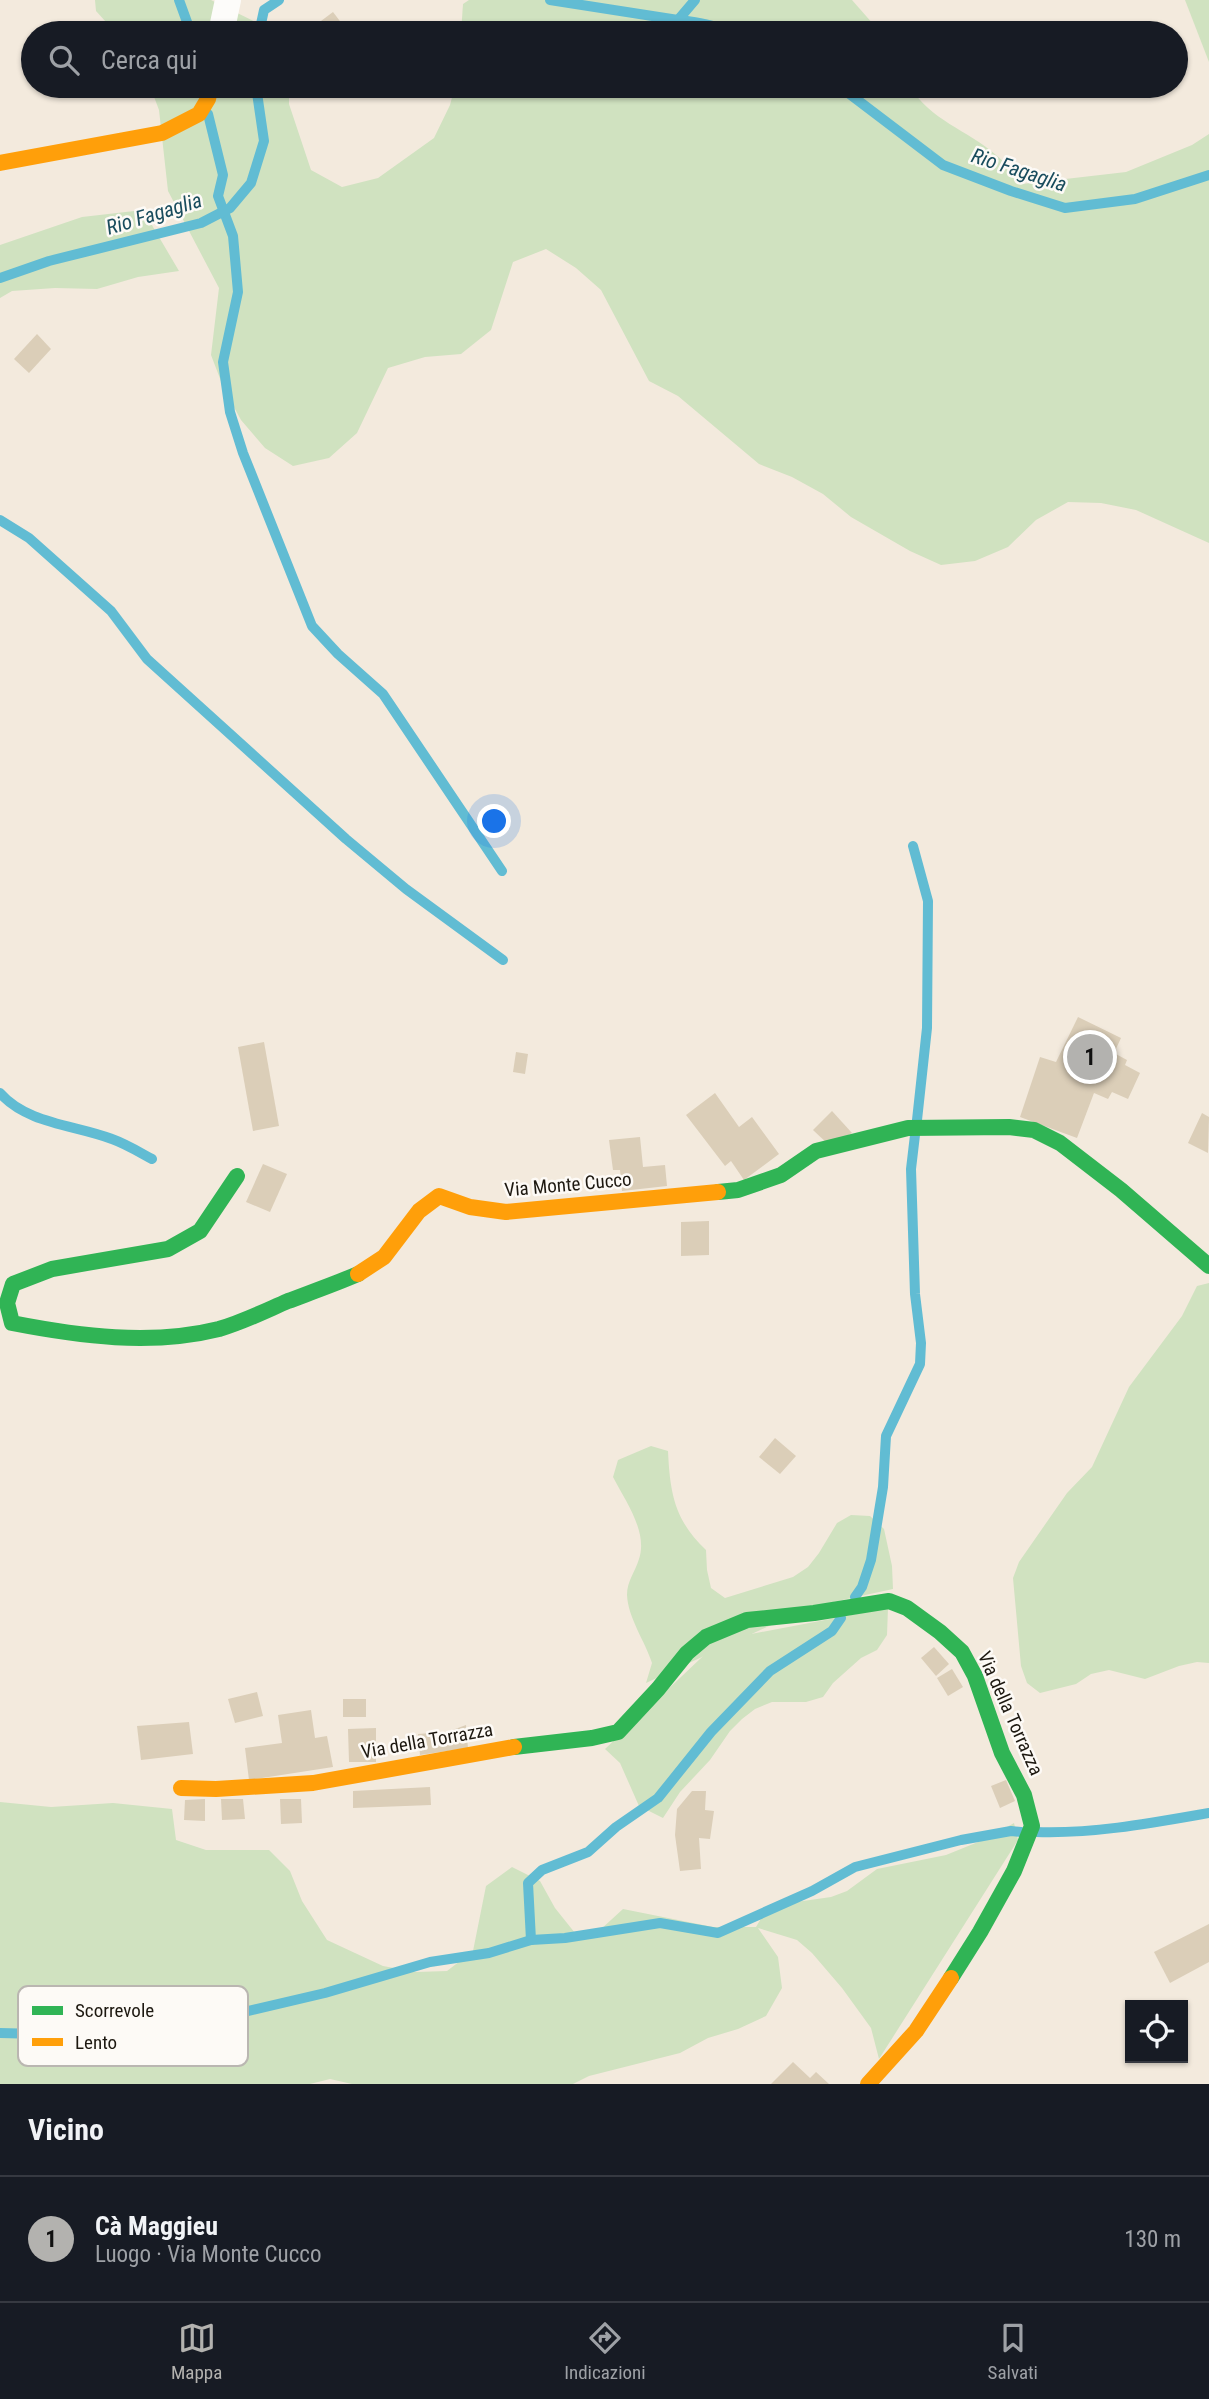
<!DOCTYPE html>
<html lang="it">
<head>
<meta charset="utf-8">
<style>
	:root { --surface:#171b24; --page:#20242c; --text:#f1f3f6; --muted:#9ea1a6; --line:#363941; --accent:#b3b2af }
	body { margin:0; font-family:"Roboto Condensed",sans-serif; background:var(--page); color:var(--text) }
	.controls { position:absolute; right:21px; bottom:21px; display:grid; overflow:hidden; border-radius:0px; box-shadow:0 2px 5px #0004 }
	.controls button { width:63px; height:63px; display:grid; place-items:center; padding:0; border:0; border-bottom:2px solid var(--line); background:var(--surface); color:var(--text); font:35px sans-serif }
	.you { position:absolute; left:495px; top:822px; width:24px; height:24px; margin:-18px; border:5px solid #fff; border-radius:50%; background:#1a73e8; box-shadow:0 0 0 10px #1a73e833 }
	.badge { display:grid; place-items:center; width:46px; height:46px; border-radius:50%; background:var(--accent); color:#111; font-size:23px; font-weight:700 }
	.pin { position:absolute; translate:-50% -50%; border:4px solid #fff; box-shadow:0 2px 7px #0006 }
	.list { margin:0; padding:0; list-style:none }
	h2 { display:flex; justify-content:space-between; align-items:center; height:91px; margin:0; padding:0 28px; font-size:30px }
	h2 small { font-size:23px; font-weight:400; color:var(--muted) }
	.list li { display:grid; grid-template-columns:46px 1fr auto; gap:21px; align-items:center; box-sizing:border-box; height:126px; padding:0 28px; border-top:2px solid var(--line) }
	.list b { display:block; font-size:26px; white-space:nowrap }
	.list p { margin:0; font-size:23px; white-space:nowrap; color:var(--muted) }
	.list em { font-size:23px; font-style:normal; color:var(--muted) }
	.icon { flex:none; width:38px; height:38px; fill:none; stroke:currentColor; stroke-width:2; stroke-linecap:round; stroke-linejoin:round }
	.map { position:relative; flex:none; width:1209px; height:2084px; overflow:hidden }
	.search { position:absolute; background:var(--surface); box-shadow:0 2px 5px #0004; left:21px; right:21px; top:21px; height:77px; display:flex; align-items:center; gap:18px; box-sizing:border-box; padding:0 24px; border-radius:38px; color:var(--muted); font-size:26px }
	.sheet { height:217px; background:var(--surface) }
	nav { display:flex; justify-content:space-around; align-items:center; box-sizing:border-box; height:98px; border-top:2px solid var(--line); background:var(--surface); font-size:19px; color:var(--muted) }
	nav a { display:grid; justify-items:center; gap:4px }
	nav .on { color:var(--accent) }
	.map>svg:first-child { display:block }
</style>
</head>
<body>
<div class="map">
<svg width="1209" height="2084" viewBox="0 0 1209 2084">
	<rect width="100%" height="100%" fill="#f3eadd"/>
	<g fill="#d0e2c0">
		<polygon points="95,0 211,0 278,33 116,33 96,11"/>
		<polygon points="469,0 852,0 881,33 461,33 463,4"/>
		<polygon points="1185,0 1209,0 1209,62"/>
		<path d="M150 86H289V104L311 170 342 187 378 178 434 138 450 105 455 86H910C929 120 968 130 996 155 1006 163 1014 174 1022 184L1126 172 1192 145 1209 134V543L1136 510 1101 503 1068 502 1036 520 1008 547 975 561 941 565 910 551 851 517 823 494 792 477 759 464 678 396 649 381 601 290 576 268 546 249 513 262 491 330 461 354 425 357 388 368 357 433 329 458 293 466 265 448 241 420 224 389 211 355 219 288 168 191 159 110Z"/>
		<polygon points="143,210 179,271 138,277 97,289 55,288 12,291 0,298 0,245 82,217"/>
		<polygon points="1209,1283 1209,1663 1197,1662 1179,1666 1145,1679 1109,1670 1091,1674 1076,1684 1040,1693 1027,1683 1021,1666 1013,1578 1019,1562 1067,1493 1092,1467 1129,1387 1182,1316 1197,1286"/>
		<path d="M651 1446 668 1451C670 1492 674 1520 706 1550L707 1570 711 1588 725 1598 793 1577 808 1567 819 1553 837 1523 851 1515 870 1516 884 1529 892 1566 893 1589 810 1607 646 1683 652 1663C645 1641 628 1618 627 1595 627 1581 635 1572 639 1559 648 1532 626 1502 613 1477L618 1460Z"/>
		<polygon points="888,1608 887,1635 877,1650 861,1658 833,1683 823,1697 806,1702 772,1702 755,1709 742,1719 730,1731 710,1760 680,1792 663,1818 639,1806 620,1763 605,1749 720,1640"/>
		<polygon points="0,1802 51,1807 113,1803 172,1809 176,1840 206,1850 269,1850 290,1871 302,1901 327,1940 383,1966 416,1972 447,1971 473,1951 486,1886 512,1867 540,1881 555,1908 575,1933 600,1930 623,1909 713,1927 756,1927 763,1915 796,1902 831,1897 847,1891 877,1869 946,1855 988,1838 1014,1823 1018,1840 879,2059 871,2028 842,1988 812,1953 797,1940 758,1928 778,1957 782,1988 766,2016 738,2029 708,2038 680,2053 589,2076 573,2084 352,2084 330,2079 310,2084 0,2084"/>
	</g>
	<g fill="none" stroke-linecap="round" stroke-linejoin="round">
		<g stroke="#61bcd3" stroke-width="10">
			<polyline points="179,0 191,33"/>
			<path d="M550 0 678 20C700 21 721 29 743 33"/>
			<polyline points="678,20 695,0"/>
			<polyline points="259,33 264,10 279,0"/>
			<polyline points="839,86 943,165 1011,191 1065,208 1135,199 1209,175"/>
			<polyline points="208,114 223,175 218,196 233,236 238,292 223,362 230,412 243,453 312,626 338,654 383,694 502,871"/>
			<polyline points="0,278 49,261 201,223 230,208 251,183 264,141 256,86"/>
			<polyline points="0,520 29,538 111,611 147,659 346,839 406,889 503,960"/>
			<polyline points="913,846 928,901 927,1028 917,1120"/>
			<path d="M0 1093C27 1124 76 1125 112 1139 126 1144 139 1152 152 1159"/>
			<polyline points="855,1597 862,1587 871,1560 883,1487 886,1436 920,1364 921,1343 915,1294 911,1169 915,1135"/>
			<path d="M1036 1832C1094 1834 1152 1823 1209 1813"/>
			<polyline points="531,1940 528,1883 542,1870 588,1852 616,1827 658,1798 711,1732 770,1671 832,1631 841,1618"/>
			<polyline points="0,2033 118,2036 189,2025 325,1993 430,1962 489,1953 531,1940 565,1938 660,1923 718,1933 812,1891 855,1867 961,1840 1011,1831 1021,1832"/>
		</g>
	</g>
	<g fill="#dbceb8">
		<polygon points="333,12 349,33 311,33 309,30"/>
		<polygon points="37,334 51,349 29,373 14,359"/>
		<polygon points="1078,1017 1121,1038 1114,1053 1127,1060 1125,1065 1140,1073 1128,1099 1112,1092 1108,1099 1094,1093 1077,1138 1020,1117 1040,1057 1056,1062"/>
		<polygon points="264,1042 279,1126 253,1131 238,1047"/>
		<polygon points="516,1052 528,1054 525,1074 513,1072"/>
		<polygon points="715,1093 739,1127 752,1117 779,1154 744,1180 731,1161 725,1166 686,1115"/>
		<polygon points="832,1111 852,1133 829,1145 813,1130"/>
		<polygon points="1202,1113 1209,1117 1208,1153 1188,1143"/>
		<polygon points="640,1137 643,1167 665,1165 667,1186 622,1191 620,1170 613,1170 609,1140"/>
		<polygon points="263,1164 287,1174 270,1212 246,1202"/>
		<polygon points="709,1221 709,1255 681,1256 681,1222"/>
		<polygon points="775,1438 796,1456 780,1474 759,1457"/>
		<polygon points="934,1647 949,1664 936,1676 921,1658"/>
		<polygon points="952,1669 963,1687 948,1696 937,1678"/>
		<polygon points="257,1692 263,1716 235,1723 228,1699"/>
		<rect x="343" y="1699" width="23" height="18"/>
		<polygon points="311,1710 315,1738 327,1736 333,1767 249,1780 245,1748 282,1743 278,1715"/>
		<polygon points="189,1722 193,1754 141,1760 137,1726"/>
		<polygon points="466,1725 468,1748 420,1755 418,1734 447,1732"/>
		<polygon points="376,1728 376,1762 349,1762 348,1729"/>
		<polygon points="1006,1780 1015,1801 1000,1808 991,1786"/>
		<polygon points="430,1787 431,1805 353,1808 353,1791"/>
		<polygon points="692,1791 706,1791 705,1810 714,1811 710,1839 699,1838 701,1869 680,1871 675,1835 677,1809"/>
		<polygon points="205,1799 205,1821 184,1820 185,1800"/>
		<polygon points="221,1799 243,1799 245,1819 222,1820"/>
		<polygon points="280,1799 301,1799 302,1823 281,1824"/>
		<polygon points="1209,1924 1209,1962 1170,1983 1154,1952"/>
		<polygon points="793,2062 810,2078 816,2072 829,2084 771,2084"/>
	</g>
	<g fill="none" stroke-linecap="round" stroke-linejoin="round">
		<polyline stroke="#fdfcfa" stroke-width="26" points="221,33 228,0"/>
		<g stroke="#30b455" stroke-width="16">
			<path d="M237 1176 200 1231 168 1249 52 1269 13 1284 7 1303 12 1323C79 1336 151 1346 219 1329 243 1322 265 1311 288 1301 312 1292 335 1284 358 1274"/>
			<polyline points="718,1192 738,1190 781,1175 816,1151 908,1128 1009,1127 1034,1130 1060,1143 1121,1190 1209,1266"/>
			<polyline points="514,1747 592,1738 618,1732 658,1689 687,1653 706,1637 747,1620 814,1613 889,1601 907,1608 940,1632 962,1652 975,1676 1002,1753 1024,1795 1032,1826 1014,1871 980,1932 951,1978"/>
		</g>
		<g stroke="#ff9f0a" stroke-width="16">
			<polyline points="0,163 162,133 199,114 208,99 211,86"/>
			<polyline points="358,1274 384,1257 419,1211 439,1196 470,1207 506,1212 718,1192"/>
			<polyline points="181,1788 216,1789 313,1783 514,1747"/>
			<polyline points="868,2084 916,2031 951,1978"/>
		</g>
	</g>
	<g text-anchor="middle" stroke-width="5" stroke-linejoin="round" paint-order="stroke">
		<g font-size="19" fill="#1d1810" stroke="#fdfaf6">
			<text transform="translate(568 1184) rotate(-5)" y="7">Via Monte Cucco</text>
			<text transform="translate(1011 1713) rotate(66)" y="7">Via della Torrazza</text>
			<text transform="translate(427 1740) rotate(-10)" y="7">Via della Torrazza</text>
		</g>
		<g font-size="21" font-style="italic" fill="#194c5d" stroke="#fdfaf6">
			<text transform="translate(1019 170) rotate(18)" y="7">Rio Fagaglia</text>
			<text transform="translate(154 214) rotate(-17)" y="7">Rio Fagaglia</text>
		</g>
	</g>
	<rect x="18" y="1986" width="230" height="80" rx="10" fill="#fdfaf6" stroke="#bab6b1" stroke-width="2"/>
	<rect x="32" y="2006" width="31" height="9" fill="#30b455"/>
	<rect x="32" y="2038" width="31" height="8" fill="#ff9f0a"/>
	<g font-size="19" fill="#1d1810">
		<text x="75" y="2017">Scorrevole</text>
		<text x="75" y="2049">Lento</text>
	</g>
</svg>
<div class="controls">
<button><svg class="icon" aria-label="locate" viewBox="0 0 24 24"><circle cx="12" cy="12" r="6"/><path d="M12 2v4M12 18v4M2 12h4M18 12h4"/></svg></button>
</div>
<div class="you"></div>
<div class="pin badge" style="left:1090px;top:1057px">1</div>
<div class="search"><svg class="icon" aria-label="search" viewBox="0 0 24 24"><circle cx="10" cy="10" r="6"/><path d="M15 15l6 6"/></svg>Cerca qui</div>
</div>
<section class="sheet">
<h2>Vicino<small></small></h2>
<ul class="list">
<li><span class="badge">1</span><div><b>Cà Maggieu</b><p>Luogo · Via Monte Cucco</p></div><em>130 m</em></li>
</ul>
</section>
<nav>
<a class="on"><svg class="icon" aria-label="map" viewBox="0 0 24 24"><path d="M3 6l6-2 6 2 6-2v14l-6 2-6-2-6 2zM9 4v14M15 6v14"/></svg>Mappa</a>
<a><svg class="icon" aria-label="directions" viewBox="0 0 24 24"><path d="M12 3l9 9-9 9-9-9zM9 14v-3h6M13 9l2 2-2 2"/></svg>Indicazioni</a>
<a><svg class="icon" aria-label="saved" viewBox="0 0 24 24"><path d="M7 4h10v16l-5-4-5 4z"/></svg>Salvati</a>
</nav>
</body>
</html>
